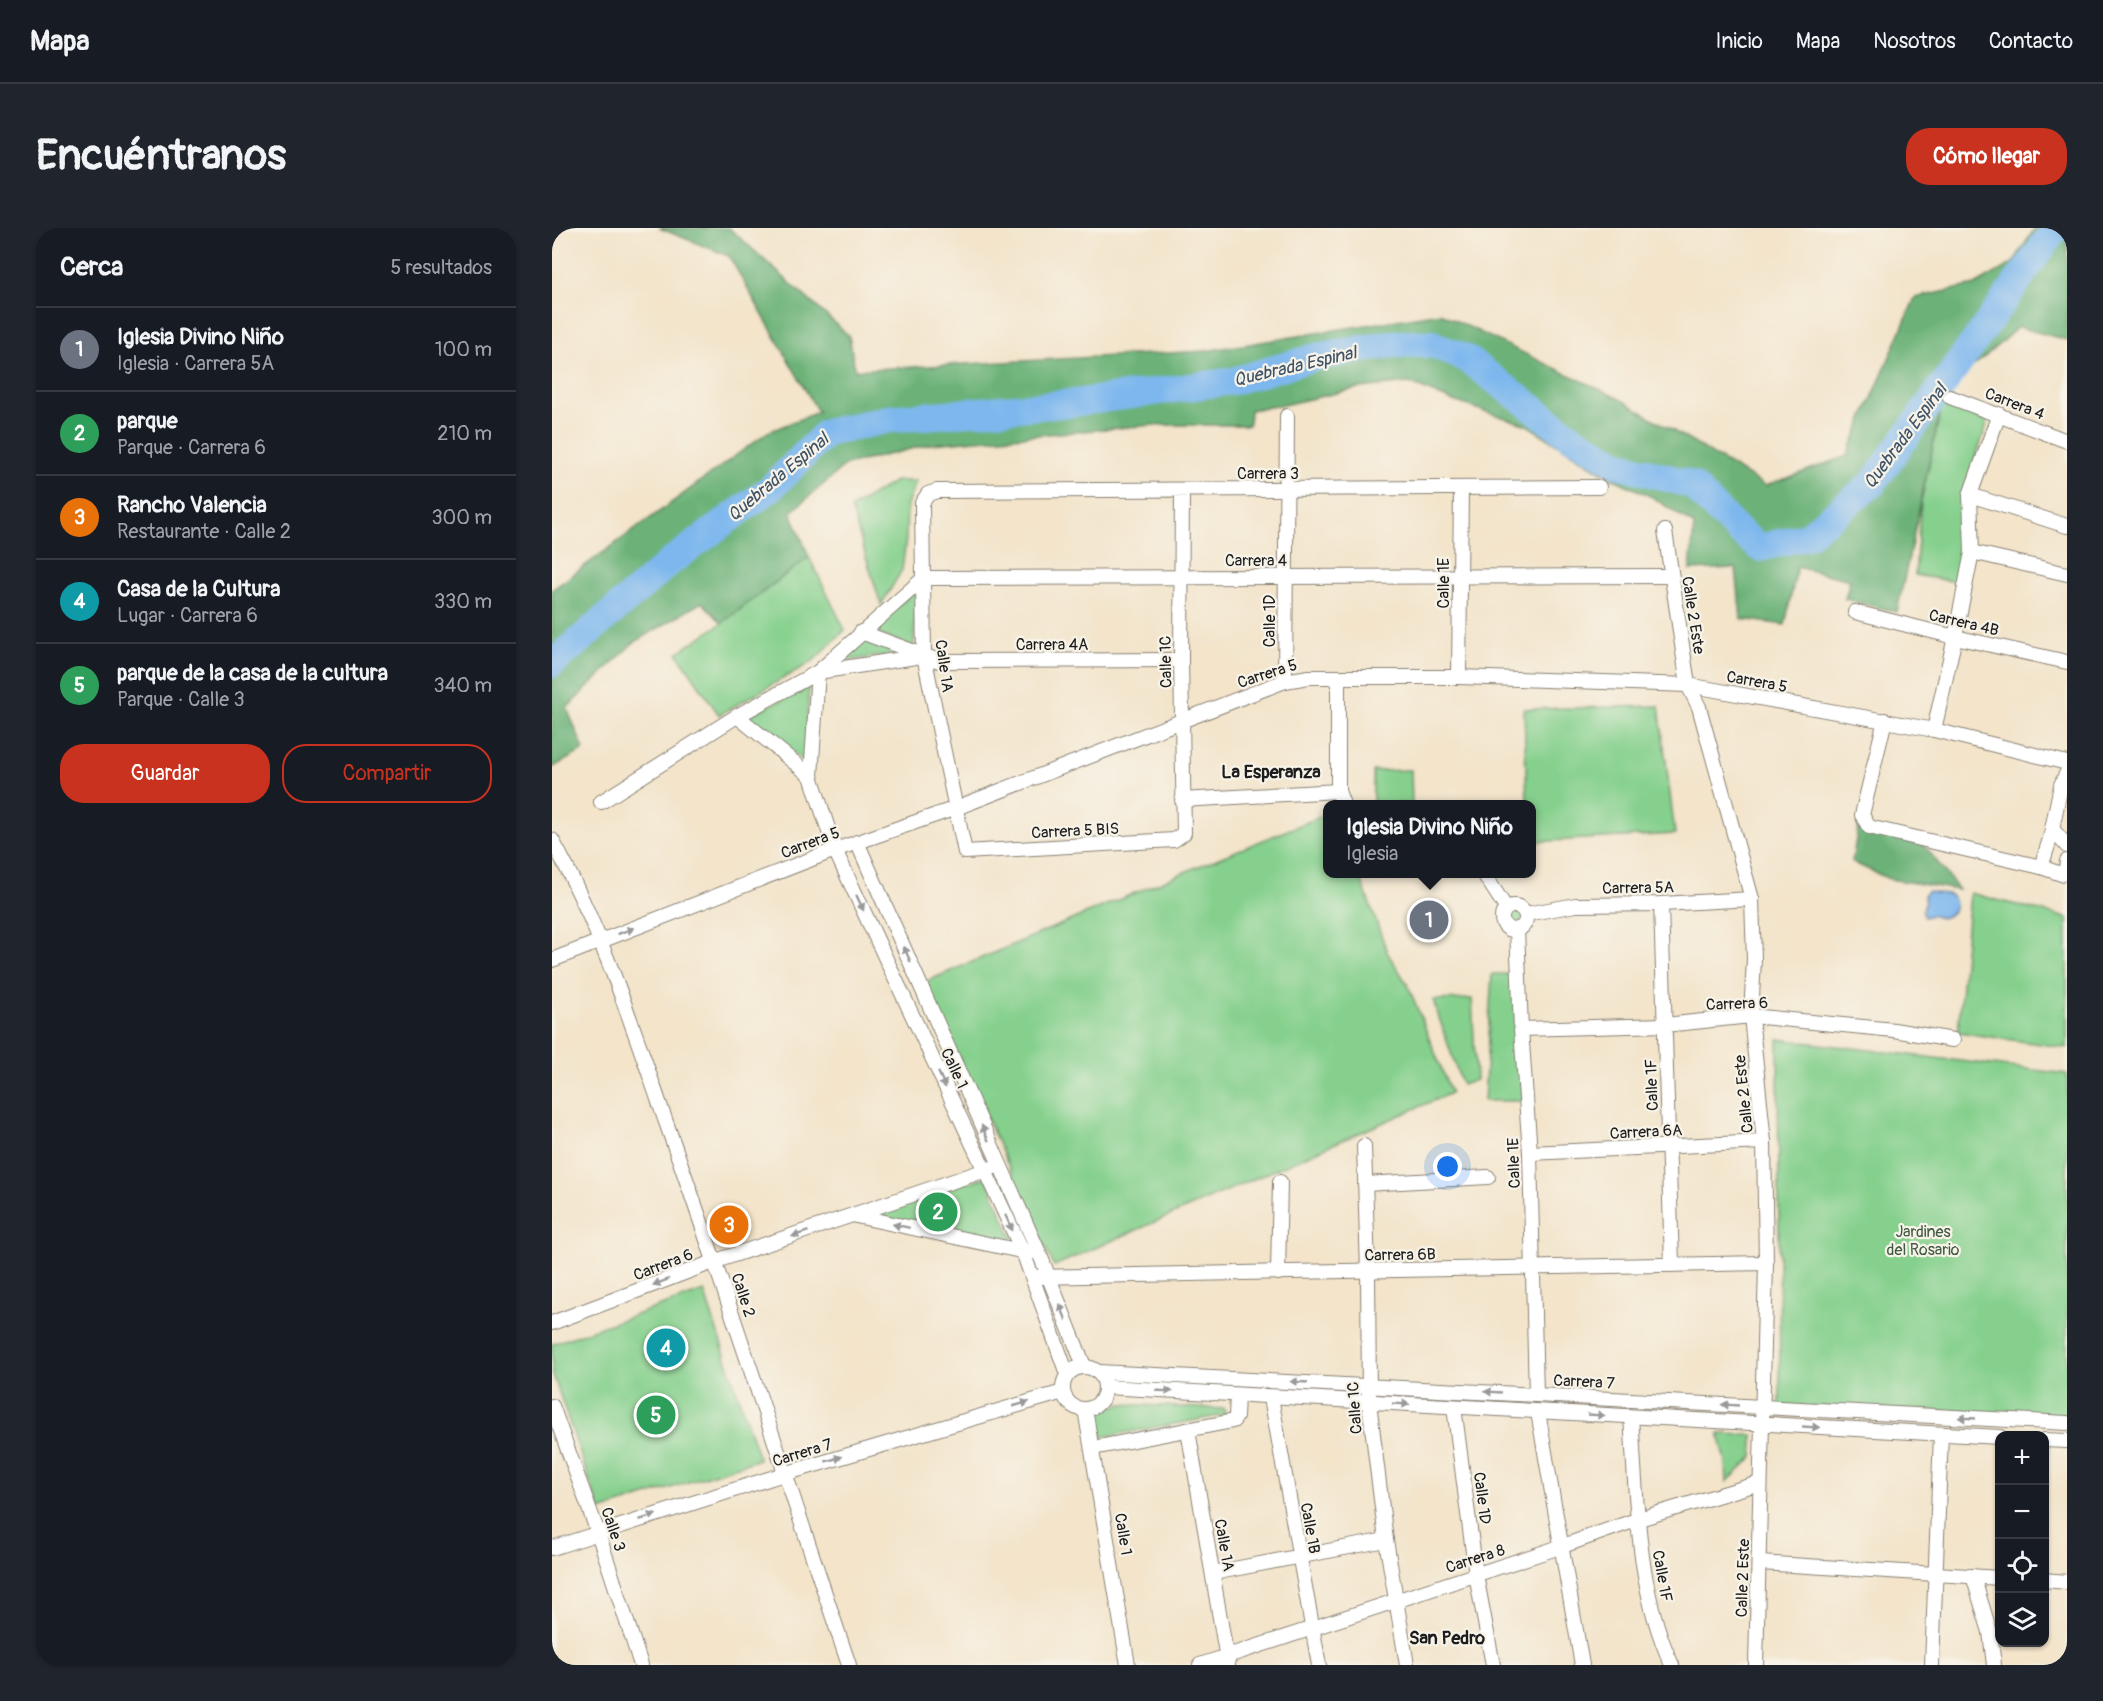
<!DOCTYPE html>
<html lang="es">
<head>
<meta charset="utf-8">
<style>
	:root { --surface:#171b24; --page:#20242c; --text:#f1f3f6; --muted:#9ea1a6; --line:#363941; --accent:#c8321e }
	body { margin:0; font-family:Pangolin,sans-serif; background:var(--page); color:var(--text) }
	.controls { position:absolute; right:18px; bottom:18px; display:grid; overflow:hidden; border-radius:12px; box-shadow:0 2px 4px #0004 }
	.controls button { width:54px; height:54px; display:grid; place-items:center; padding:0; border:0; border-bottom:2px solid var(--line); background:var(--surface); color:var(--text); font:30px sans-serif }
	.you { position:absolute; left:896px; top:939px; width:21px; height:21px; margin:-15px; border:4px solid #fff; border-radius:50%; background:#1a73e8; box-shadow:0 0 0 9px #1a73e833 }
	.badge { display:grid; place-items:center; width:39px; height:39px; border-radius:50%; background:var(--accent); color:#fff; font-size:20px; font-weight:700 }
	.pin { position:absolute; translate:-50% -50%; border:3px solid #fff; box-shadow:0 2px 6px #0006 }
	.popup { position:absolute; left:771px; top:572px; width:213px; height:78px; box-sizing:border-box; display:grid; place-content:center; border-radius:12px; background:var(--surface); filter:drop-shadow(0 2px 4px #0005); font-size:20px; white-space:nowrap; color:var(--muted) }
	.popup b { font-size:22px; color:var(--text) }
	.popup::after { content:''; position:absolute; left:50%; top:100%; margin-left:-12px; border:12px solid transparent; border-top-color:var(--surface) }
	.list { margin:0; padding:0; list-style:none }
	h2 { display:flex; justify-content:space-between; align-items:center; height:78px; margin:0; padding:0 24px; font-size:26px }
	h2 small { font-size:20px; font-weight:400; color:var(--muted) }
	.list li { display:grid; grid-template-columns:39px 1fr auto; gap:18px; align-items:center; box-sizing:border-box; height:84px; padding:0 24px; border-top:2px solid var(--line) }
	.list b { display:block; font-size:22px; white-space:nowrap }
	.list p { margin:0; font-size:20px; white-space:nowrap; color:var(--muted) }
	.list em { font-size:20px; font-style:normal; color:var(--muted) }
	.actions { display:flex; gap:12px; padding:18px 24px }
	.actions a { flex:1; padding:14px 0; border:2px solid var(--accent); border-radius:24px; text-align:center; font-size:21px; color:var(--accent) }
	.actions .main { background:var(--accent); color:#fff }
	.icon { flex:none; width:33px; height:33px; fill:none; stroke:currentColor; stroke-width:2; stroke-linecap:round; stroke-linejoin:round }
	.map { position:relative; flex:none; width:1515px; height:1437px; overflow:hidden; border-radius:24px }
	header { display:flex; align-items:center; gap:36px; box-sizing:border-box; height:84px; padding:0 30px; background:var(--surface); border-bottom:2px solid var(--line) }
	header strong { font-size:28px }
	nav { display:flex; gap:33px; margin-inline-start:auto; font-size:21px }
	.intro { display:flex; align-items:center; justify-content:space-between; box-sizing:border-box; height:144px; padding:0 36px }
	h1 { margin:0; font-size:42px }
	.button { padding:15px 27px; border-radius:24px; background:var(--accent); color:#fff; font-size:21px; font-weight:700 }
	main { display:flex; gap:36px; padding:0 36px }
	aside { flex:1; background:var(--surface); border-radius:24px; box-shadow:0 2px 4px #0004 }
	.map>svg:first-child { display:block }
</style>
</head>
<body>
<header>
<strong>Mapa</strong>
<nav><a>Inicio</a><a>Mapa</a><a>Nosotros</a><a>Contacto</a></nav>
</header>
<div class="intro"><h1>Encuéntranos</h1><a class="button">Cómo llegar</a></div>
<main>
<aside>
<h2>Cerca<small>5 resultados</small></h2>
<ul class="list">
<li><span class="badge" style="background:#6b7280">1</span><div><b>Iglesia Divino Niño</b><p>Iglesia · Carrera 5A</p></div><em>100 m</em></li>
<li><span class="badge" style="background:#2e9e5b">2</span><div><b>parque</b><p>Parque · Carrera 6</p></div><em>210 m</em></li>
<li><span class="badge" style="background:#e8710a">3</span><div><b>Rancho Valencia</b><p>Restaurante · Calle 2</p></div><em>300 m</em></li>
<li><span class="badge" style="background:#0f9aa8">4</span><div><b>Casa de la Cultura</b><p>Lugar · Carrera 6</p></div><em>330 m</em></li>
<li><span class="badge" style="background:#2e9e5b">5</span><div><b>parque de la casa de la cultura</b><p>Parque · Calle 3</p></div><em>340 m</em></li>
</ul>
<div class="actions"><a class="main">Guardar</a><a>Compartir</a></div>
</aside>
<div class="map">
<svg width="1515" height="1437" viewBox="0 0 1515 1437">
	<rect width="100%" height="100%" fill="#f7f3e8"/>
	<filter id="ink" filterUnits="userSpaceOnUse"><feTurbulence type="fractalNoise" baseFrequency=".0167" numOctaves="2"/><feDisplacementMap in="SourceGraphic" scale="12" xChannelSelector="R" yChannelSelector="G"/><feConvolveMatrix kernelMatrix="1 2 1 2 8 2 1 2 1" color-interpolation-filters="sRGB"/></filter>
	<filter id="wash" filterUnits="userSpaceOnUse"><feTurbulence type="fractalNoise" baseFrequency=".008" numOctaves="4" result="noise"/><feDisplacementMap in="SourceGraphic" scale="24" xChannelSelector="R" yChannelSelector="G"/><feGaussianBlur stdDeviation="1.35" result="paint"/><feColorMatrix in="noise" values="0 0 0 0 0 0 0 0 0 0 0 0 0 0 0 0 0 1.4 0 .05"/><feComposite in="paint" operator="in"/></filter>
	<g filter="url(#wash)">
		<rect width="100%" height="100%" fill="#f3e4ca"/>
		<g fill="#85d08d" stroke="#507654" stroke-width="1.5">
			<polygon points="1390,176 1436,193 1408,277 1406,354 1363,347 1369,274"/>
			<polygon points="343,253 364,253 355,277 354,311 350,342 329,377 299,280"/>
			<polygon points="257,329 293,402 260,434 167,487 125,425 170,395"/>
			<polygon points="364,362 362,419 318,403"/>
			<polygon points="311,411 349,425 287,434"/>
			<polygon points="257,459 253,534 195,488"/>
			<polygon points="1107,478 1123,606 979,614 979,576 975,576 972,481"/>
			<polygon points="859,542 860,576 821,576 821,543"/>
			<polygon points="775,586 775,646 807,646 836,726 856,757 899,865 502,1038 373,754 630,645"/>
			<polygon points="1418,665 1515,690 1515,820 1406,804"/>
			<circle cx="962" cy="688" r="9"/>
			<polygon points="940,746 963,746 972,873 932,873"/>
			<polygon points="920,771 924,852 910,857 881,772"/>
			<polygon points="1226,811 1515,846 1515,1187 1228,1178"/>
			<polygon points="434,949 466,1023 324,987 323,981"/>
			<polygon points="152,1063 207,1231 48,1283 0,1144 0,1116"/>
			<polygon points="569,1176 672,1181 674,1187 550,1209 545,1183"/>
			<polygon points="1167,1206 1201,1207 1201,1229 1175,1254 1174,1234"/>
		</g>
		<g fill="#6cb278" stroke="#44674a" stroke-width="1.5">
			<polygon points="107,0 177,0 297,108 303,142 653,123 888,85 1070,172 1213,258 1295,228 1363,70 1423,57 1461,35 1483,0 1515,0 1515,112 1466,99 1434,128 1393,161 1345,384 1293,371 1298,352 1245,339 1233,397 1189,391 1184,340 1138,342 1142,297 1100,269 1056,248 975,197 898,172 857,155 807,160 731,177 698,182 697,197 601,197 379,216 294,237 239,284 257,329 170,395 150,374 81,415 15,480 32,522 0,540 0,362 216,204 266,184 177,28"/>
			<polygon points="1306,599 1372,617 1407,662 1337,651 1300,634"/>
		</g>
		<path fill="#7db7ee" stroke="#4c6a85" stroke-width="1.5" d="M1375 663C1378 663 1381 665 1384 665 1394 666 1402 664 1403 677 1401 688 1391 693 1380 687L1372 689 1370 683C1373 672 1373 681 1372 667Z"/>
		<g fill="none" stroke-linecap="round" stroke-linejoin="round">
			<polyline stroke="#7db7ee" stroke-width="28" points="0,436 117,335 219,260 274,205 337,191 522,175 681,153 764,129 841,116 880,116 915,131 1018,208 1066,236 1140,257 1181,298 1208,320 1255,308 1320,256 1504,0"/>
		</g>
	</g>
	<g filter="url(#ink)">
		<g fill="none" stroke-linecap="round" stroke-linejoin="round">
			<defs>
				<g id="street">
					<polyline points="1398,169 1515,213"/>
					<polyline points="630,262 629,432 632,605 622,612 413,624 372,428 370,275 376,266 385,263 1047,259"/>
					<polyline points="1418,267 1515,298"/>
					<polyline points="1113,303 1136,457 1147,479 1200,671 1202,731 1199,788 1212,914 1214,1035 1204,1437"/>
					<polyline points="1420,324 1515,346"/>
					<polyline points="1303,384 1403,409 1515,434"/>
					<polyline points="309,404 387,433 629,432"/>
					<polyline points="266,444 259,548 283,622 471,1024 515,1146"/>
					<polyline points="266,444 370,428"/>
					<polyline points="786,449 786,563 791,576"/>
					<polyline points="907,449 909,260"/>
					<polyline points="733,453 735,188"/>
					<polyline points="185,488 259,548"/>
					<polyline points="1333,492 1310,587 1317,599 1489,639 1509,646 1514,641 1515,633"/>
					<polyline points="1382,502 1403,409 1420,324 1418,267 1447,186"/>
					<polyline points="630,572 786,563"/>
					<polyline points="49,574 185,488 266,444 372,350 1119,348"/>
					<polyline points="1500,601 1515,618"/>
					<path d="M0 612C50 702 81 800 115 897 179 1076 236 1257 297 1437"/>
					<polyline points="305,614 488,1027 532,1138"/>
					<polyline points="1489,639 1498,611 1509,557 1515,544"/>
					<polyline points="932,646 954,680"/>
					<polyline points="1109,676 1120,1037"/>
					<circle cx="962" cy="690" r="12"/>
					<polyline points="974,686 1024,677 1109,676 1200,671"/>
					<polyline points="965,701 969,801 978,925 984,1167"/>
					<polyline points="0,732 283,622 404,580 733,453 757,449 907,449 1136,457 1382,502 1515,535"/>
					<polyline points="969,801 1113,797 1199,788 1342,802 1401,812"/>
					<polyline points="812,918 816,1043 817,1174 834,1312 855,1437"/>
					<polyline points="978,925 1212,914"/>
					<polyline points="813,956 936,949"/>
					<polyline points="304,988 478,1025"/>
					<polyline points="726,1045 728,954"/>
					<polyline points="482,1049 1214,1035"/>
					<polyline points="0,1095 164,1033 440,940"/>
					<circle cx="532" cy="1160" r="21"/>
					<polyline points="547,1144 1515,1195"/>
					<polyline points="554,1159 1448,1209"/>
					<polyline points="719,1169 767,1437"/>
					<polyline points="0,1178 46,1305 89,1437"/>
					<polyline points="902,1179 924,1347 941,1437"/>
					<polyline points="533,1181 576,1437"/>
					<polyline points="986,1184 1030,1437"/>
					<path d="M1079 1189C1085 1272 1084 1360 1120 1437"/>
					<polyline points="636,1202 676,1437"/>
					<polyline points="1492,1212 1515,1213"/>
					<polyline points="541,1220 681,1193 684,1189 685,1167"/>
					<polyline points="0,1320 232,1246 511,1164"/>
					<polyline points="1208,1335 1448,1350"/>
					<polyline points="661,1345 834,1312"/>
					<polyline points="1421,1348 1438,1404 1442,1437"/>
					<polyline points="1492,1352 1515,1354"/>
					<polyline points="648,1437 1008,1319 1087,1291 1208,1255"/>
					<polyline points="1380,1437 1389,1206"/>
				</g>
			</defs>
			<use href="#street" stroke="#888073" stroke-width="16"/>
			<use href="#street" stroke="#fff" stroke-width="14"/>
		</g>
		<defs><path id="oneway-solid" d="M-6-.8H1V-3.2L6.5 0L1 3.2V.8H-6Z" transform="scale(1.5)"/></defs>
		<g fill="#999">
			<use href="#oneway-solid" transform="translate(308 675) rotate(65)"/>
			<use href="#oneway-solid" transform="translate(74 703) rotate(-21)"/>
			<use href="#oneway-solid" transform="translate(355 726) rotate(-114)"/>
			<use href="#oneway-solid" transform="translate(390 852) rotate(65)"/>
			<use href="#oneway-solid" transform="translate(433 905) rotate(-114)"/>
			<use href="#oneway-solid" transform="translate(457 995) rotate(65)"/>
			<use href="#oneway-solid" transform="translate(349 998) rotate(-168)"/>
			<use href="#oneway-solid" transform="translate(248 1006) rotate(162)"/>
			<use href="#oneway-solid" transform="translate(109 1054) rotate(159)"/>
			<use href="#oneway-solid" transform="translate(511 1084) rotate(-112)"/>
			<use href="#oneway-solid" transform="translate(747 1154) rotate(-177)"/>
			<use href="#oneway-solid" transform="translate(612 1163) rotate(3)"/>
			<use href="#oneway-solid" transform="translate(941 1164) rotate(-177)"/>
			<use href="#oneway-solid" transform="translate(469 1176) rotate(-16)"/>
			<use href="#oneway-solid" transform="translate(849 1176) rotate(3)"/>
			<use href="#oneway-solid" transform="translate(1178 1177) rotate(-177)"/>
			<use href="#oneway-solid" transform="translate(1044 1187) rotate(3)"/>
			<use href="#oneway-solid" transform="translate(1415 1190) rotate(-177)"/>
			<use href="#oneway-solid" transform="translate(1259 1199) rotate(3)"/>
			<use href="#oneway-solid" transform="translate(282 1231) rotate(-16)"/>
			<use href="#oneway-solid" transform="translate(96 1289) rotate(-18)"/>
		</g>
	</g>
	<g text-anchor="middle" stroke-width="4.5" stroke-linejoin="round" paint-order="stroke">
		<g font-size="16" fill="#1c1c1c" stroke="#f7f3e8">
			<text transform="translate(1463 175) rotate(21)" y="6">Carrera 4</text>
			<text x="716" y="251">Carrera 3</text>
			<text x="704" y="338">Carrera 4</text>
			<text transform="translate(891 355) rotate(-90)" y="6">Calle 1E</text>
			<text transform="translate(1142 387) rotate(81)" y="6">Calle 2 Este</text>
			<text transform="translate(717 393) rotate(-90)" y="6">Calle 1D</text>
			<text transform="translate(1412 394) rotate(13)" y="6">Carrera 4B</text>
			<text x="500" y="422">Carrera 4A</text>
			<text transform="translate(613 434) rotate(-91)" y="6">Calle 1C</text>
			<text transform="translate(393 438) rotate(82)" y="6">Calle 1A</text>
			<text transform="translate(715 445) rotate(-18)" y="6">Carrera 5</text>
			<text transform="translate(1205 453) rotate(10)" y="6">Carrera 5</text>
			<text transform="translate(523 602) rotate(-3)" y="6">Carrera 5 BIS</text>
			<text transform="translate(258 614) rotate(-21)" y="6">Carrera 5</text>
			<text transform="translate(1086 659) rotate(-1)" y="6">Carrera 5A</text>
			<text transform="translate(1185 775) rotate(-2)" y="6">Carrera 6</text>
			<text transform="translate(403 840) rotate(65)" y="6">Calle 1</text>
			<text transform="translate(1099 857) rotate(-92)" y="6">Calle 1F</text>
			<text transform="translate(1191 866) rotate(-96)" y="6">Calle 2 Este</text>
			<text transform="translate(1094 903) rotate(-3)" y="6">Carrera 6A</text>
			<text transform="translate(961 935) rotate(-92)" y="6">Calle 1E</text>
			<text transform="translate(848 1026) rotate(-1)" y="6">Carrera 6B</text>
			<text transform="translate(111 1036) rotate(-21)" y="6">Carrera 6</text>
			<text transform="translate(192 1067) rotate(72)" y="6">Calle 2</text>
			<text transform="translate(1032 1153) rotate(3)" y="6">Carrera 7</text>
			<text transform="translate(802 1180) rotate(-94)" y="6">Calle 1C</text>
			<text transform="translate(250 1224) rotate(-17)" y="6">Carrera 7</text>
			<text transform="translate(931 1270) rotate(83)" y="6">Calle 1D</text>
			<text transform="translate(759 1300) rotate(80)" y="6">Calle 1B</text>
			<text transform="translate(62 1301) rotate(71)" y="6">Calle 3</text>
			<text transform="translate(572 1306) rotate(81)" y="6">Calle 1</text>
			<text transform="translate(673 1317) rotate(80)" y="6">Calle 1A</text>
			<text transform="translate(923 1330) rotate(-18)" y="6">Carrera 8</text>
			<text transform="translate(1111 1348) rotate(80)" y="6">Calle 1F</text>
			<text transform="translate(1190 1350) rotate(-88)" y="6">Calle 2 Este</text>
		</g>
		<g font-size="16" fill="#415b44" stroke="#f7f3e8">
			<text x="1371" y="1009">Jardines<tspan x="1371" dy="18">del Rosario</tspan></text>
		</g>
		<g font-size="18" font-style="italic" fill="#3e5266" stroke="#f7f3e8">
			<text transform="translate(743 138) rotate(-13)" y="6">Quebrada Espinal</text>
			<text transform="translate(1353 208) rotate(-53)" y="6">Quebrada Espinal</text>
			<text transform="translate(226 249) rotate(-40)" y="6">Quebrada Espinal</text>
		</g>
		<g font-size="18" font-weight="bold" fill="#1c1c1c" stroke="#f7f3e8">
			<text x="719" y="550">La Esperanza</text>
			<text x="895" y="1416">San Pedro</text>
		</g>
	</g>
</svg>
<div class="controls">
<button>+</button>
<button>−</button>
<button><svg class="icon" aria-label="locate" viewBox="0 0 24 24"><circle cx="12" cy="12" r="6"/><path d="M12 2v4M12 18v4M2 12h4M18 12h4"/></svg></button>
<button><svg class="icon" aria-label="layers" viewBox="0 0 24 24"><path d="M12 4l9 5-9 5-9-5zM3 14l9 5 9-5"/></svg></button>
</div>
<div class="you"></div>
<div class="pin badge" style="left:877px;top:692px;background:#6b7280">1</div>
<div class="popup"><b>Iglesia Divino Niño</b>Iglesia</div>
<div class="pin badge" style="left:386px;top:984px;background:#2e9e5b">2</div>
<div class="pin badge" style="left:177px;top:997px;background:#e8710a">3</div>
<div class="pin badge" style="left:114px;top:1120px;background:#0f9aa8">4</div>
<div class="pin badge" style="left:104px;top:1187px;background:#2e9e5b">5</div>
</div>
</main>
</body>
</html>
